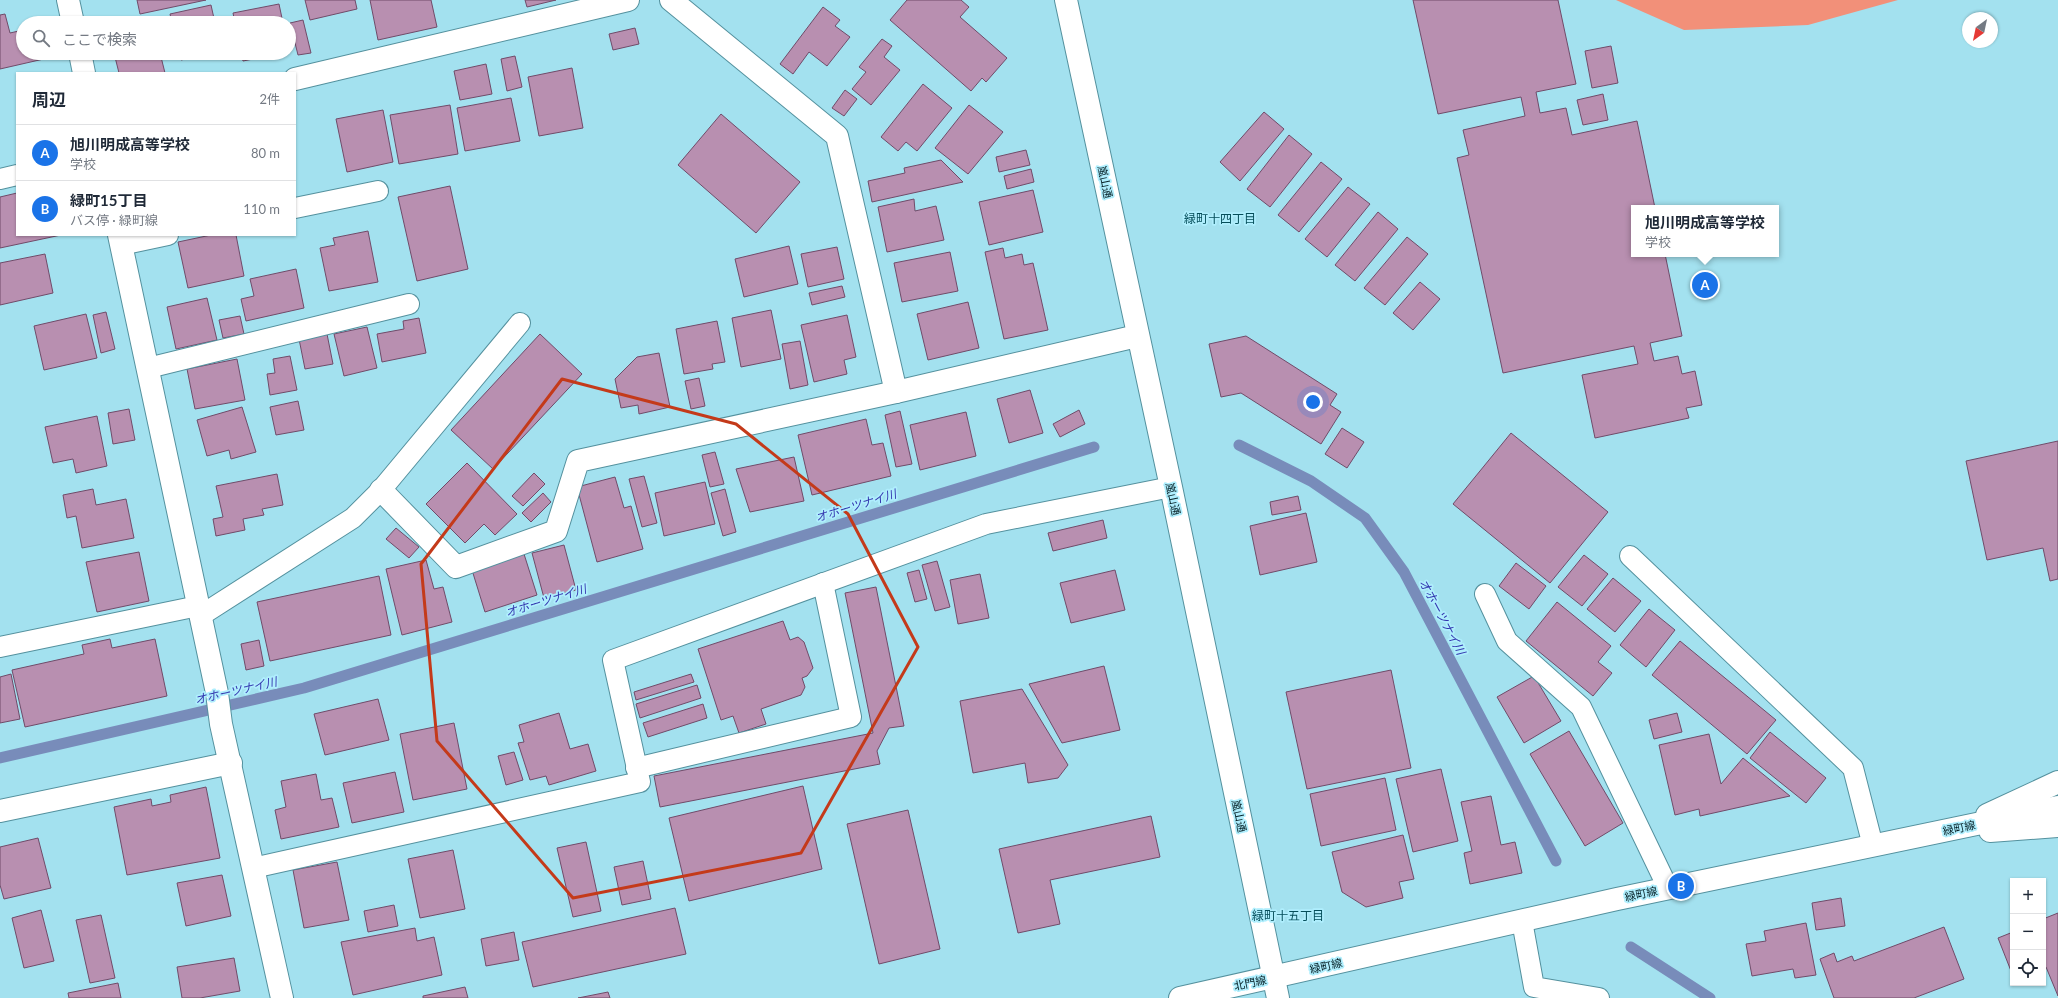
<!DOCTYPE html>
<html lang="ja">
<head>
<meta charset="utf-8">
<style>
	:root { --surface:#fff; --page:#f6f6f7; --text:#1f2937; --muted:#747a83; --line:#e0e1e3; --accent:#1a73e8 }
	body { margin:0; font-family:Lato,"Noto Sans JP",sans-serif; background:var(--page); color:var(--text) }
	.controls { position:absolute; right:12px; bottom:12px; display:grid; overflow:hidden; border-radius:0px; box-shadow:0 1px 3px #0004 }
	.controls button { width:36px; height:36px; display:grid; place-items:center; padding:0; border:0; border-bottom:1px solid var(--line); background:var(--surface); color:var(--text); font:20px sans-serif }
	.compass { position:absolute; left:1962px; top:12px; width:36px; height:36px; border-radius:50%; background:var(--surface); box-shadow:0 1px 3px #0004; rotate:213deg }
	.you { position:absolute; left:1313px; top:402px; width:14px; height:14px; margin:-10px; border:3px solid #fff; border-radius:50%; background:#1a73e8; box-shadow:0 0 0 6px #1a73e833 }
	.badge { display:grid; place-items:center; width:26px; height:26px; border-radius:50%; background:var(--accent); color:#fff; font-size:13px; font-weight:700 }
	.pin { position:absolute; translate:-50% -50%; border:2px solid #fff; box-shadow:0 1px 4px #0006 }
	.popup { position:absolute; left:1631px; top:205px; width:148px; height:52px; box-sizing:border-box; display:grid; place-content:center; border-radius:0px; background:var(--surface); filter:drop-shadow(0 1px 3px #0005); font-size:13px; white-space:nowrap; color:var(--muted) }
	.popup b { font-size:15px; color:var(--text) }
	.popup::after { content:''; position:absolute; left:50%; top:100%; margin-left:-8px; border:8px solid transparent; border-top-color:var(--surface) }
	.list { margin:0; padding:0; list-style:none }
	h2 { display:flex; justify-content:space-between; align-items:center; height:52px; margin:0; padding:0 16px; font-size:17px }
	h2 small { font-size:13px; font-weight:400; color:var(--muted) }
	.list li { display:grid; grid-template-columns:26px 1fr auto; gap:12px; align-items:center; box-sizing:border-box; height:56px; padding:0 16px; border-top:1px solid var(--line) }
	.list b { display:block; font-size:15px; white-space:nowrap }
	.list p { margin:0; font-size:13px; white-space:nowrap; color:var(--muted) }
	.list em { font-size:13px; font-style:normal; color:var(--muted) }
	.icon { flex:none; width:22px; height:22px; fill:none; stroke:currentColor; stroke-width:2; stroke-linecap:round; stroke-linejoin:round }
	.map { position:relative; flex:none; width:2058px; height:998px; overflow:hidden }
	.search { position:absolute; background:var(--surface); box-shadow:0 1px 3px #0004; left:16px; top:16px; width:280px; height:44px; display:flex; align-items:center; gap:10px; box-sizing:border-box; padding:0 14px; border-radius:22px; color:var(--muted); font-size:15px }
	.panel { position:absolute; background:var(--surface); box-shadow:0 1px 3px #0004; left:16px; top:72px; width:280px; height:164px; border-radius:0px }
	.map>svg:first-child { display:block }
</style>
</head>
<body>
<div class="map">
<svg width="2058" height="998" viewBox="0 0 2058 998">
	<rect width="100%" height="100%" fill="#a3e1ef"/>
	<polygon fill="#f29079" points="1616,0 1898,0 1808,25 1684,30"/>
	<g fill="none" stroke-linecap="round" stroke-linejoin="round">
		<g stroke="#788cba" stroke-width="11">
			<polyline points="1239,445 1311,481 1365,518 1404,572 1556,861"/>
			<polyline points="0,758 304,688 1094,447"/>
			<polyline points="1631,947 1710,998"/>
		</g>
	</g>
	<g fill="#b88fb0" stroke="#704b69">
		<polygon points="137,0 206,0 140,14"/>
		<polygon points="305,0 355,0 357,9 310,20"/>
		<polygon points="370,0 431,0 437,27 378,40"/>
		<polygon points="525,0 556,0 527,7"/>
		<polygon points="907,0 961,0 969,7 960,17 1007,58 986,82 982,78 971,91 890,20"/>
		<polygon points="1413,0 1558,0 1576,84 1536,92 1540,113 1566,108 1572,135 1637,121 1655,208 1634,208 1634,254 1665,254 1682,336 1650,343 1654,361 1678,356 1682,374 1695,371 1702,405 1686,408 1689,418 1595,438 1582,375 1638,364 1634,346 1503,373 1457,158 1469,155 1463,130 1525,116 1521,97 1438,114"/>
		<polygon points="279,4 283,23 235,23 233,13"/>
		<polygon points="211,5 215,23 172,23 170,14"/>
		<polygon points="823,7 840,20 835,26 850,37 827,66 809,52 793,74 780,64"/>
		<polygon points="5,14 10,33 23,30 23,53 47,53 48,58 0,69 0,15"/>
		<polygon points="303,20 311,53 298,55 290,23"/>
		<polygon points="635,28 639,44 613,50 609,34"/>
		<polygon points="882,39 892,46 884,57 900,70 871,105 852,89 866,72 859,67"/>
		<polygon points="1611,46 1618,83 1592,88 1585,51"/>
		<polygon points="114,53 160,53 165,73 119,73"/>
		<polygon points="179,53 213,53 181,60"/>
		<polygon points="241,53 284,53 243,61"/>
		<polygon points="515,56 522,87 507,91 501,59"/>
		<polygon points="486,64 492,94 460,100 454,71"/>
		<polygon points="572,68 583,128 539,136 528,77"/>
		<polygon points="923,84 952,108 917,151 906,142 898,151 881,137"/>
		<polygon points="845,90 857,99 844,116 832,108"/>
		<polygon points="1603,94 1608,120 1583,125 1577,100"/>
		<polygon points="511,98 520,141 465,151 457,108"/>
		<polygon points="450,105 458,154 399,164 390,115"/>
		<polygon points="969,105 1003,132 968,174 935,148"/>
		<polygon points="383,110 393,162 347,172 336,119"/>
		<polygon points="1264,112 1284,129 1240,181 1220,162"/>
		<polygon points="721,114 800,182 756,233 678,165"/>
		<polygon points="1289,135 1312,154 1270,207 1247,189"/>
		<polygon points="1026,150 1030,165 999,172 996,157"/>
		<polygon points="941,160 963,182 872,202 868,181 905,173 904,168"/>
		<polygon points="1321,162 1342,179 1299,232 1278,215"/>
		<polygon points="1031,169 1034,182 1007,189 1004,176"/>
		<polygon points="450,186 468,269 417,281 398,197"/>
		<polygon points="1348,187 1370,204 1327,257 1305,239"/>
		<polygon points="1033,190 1043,232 989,245 979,202"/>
		<polygon points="17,193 17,235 61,235 0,248 0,197"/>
		<polygon points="914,199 915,211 936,206 944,240 887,252 878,207"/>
		<polygon points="1378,212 1398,229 1355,281 1335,265"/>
		<polygon points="368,231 378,282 329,291 320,248 335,245 333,238"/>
		<polygon points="211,235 236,235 244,276 188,288 178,242"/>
		<polygon points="1407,237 1428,254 1385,305 1364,288"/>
		<polygon points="789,246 798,284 744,297 735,259"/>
		<polygon points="837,247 844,279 808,287 801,254"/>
		<polygon points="1003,248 1005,258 1022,254 1024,265 1033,263 1048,330 1004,339 985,252"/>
		<polygon points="950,252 958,291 902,302 894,263"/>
		<polygon points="45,254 53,293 0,305 0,263"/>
		<polygon points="296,269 304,308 246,321 241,299 254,296 250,279"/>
		<polygon points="1420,282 1440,299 1413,330 1393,313"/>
		<polygon points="842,286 845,297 812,305 809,293"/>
		<polygon points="207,298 217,340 176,349 167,307"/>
		<polygon points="968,302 979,348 928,360 917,314"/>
		<polygon points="771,310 781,359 741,367 732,318"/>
		<polygon points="106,312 115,349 101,353 93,315"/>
		<polygon points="86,314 97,358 44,370 34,326"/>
		<polygon points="847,315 856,357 844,360 847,374 814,382 801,325"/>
		<polygon points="240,316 244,334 223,338 219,320"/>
		<polygon points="419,318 426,353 382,362 377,334 404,329 403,321"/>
		<polygon points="717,321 725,362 712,364 713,369 684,374 676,329"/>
		<polygon points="367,327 377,368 344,376 334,334"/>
		<polygon points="327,334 333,364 305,369 299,339"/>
		<polygon points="540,334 582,374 493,469 451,430"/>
		<polygon points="1246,336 1337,394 1330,405 1341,412 1321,444 1241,393 1221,397 1209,344"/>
		<polygon points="800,341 808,385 790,389 782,344"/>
		<polygon points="659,353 670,407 639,414 638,405 621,408 615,379 637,357"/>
		<polygon points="290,356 297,390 270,395 267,374 275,373 273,359"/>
		<polygon points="237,359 245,400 195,409 187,369"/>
		<polygon points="699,378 705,406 691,409 685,381"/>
		<polygon points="1030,390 1043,433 1009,443 997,399"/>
		<polygon points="298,401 304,430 276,435 270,407"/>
		<polygon points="242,407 256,452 231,459 229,450 207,456 197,420"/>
		<polygon points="129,409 135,440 113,444 108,413"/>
		<polygon points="1079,410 1085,424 1060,437 1053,424"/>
		<polygon points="900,411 912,464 896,467 885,415"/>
		<polygon points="966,412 976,456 920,470 910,425"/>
		<polygon points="97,416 107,466 76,473 73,459 53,463 45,427"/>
		<polygon points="866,419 872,445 883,443 891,476 812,495 798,435"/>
		<polygon points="1342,428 1364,442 1347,468 1325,454"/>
		<polygon points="1511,433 1608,512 1550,583 1453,504"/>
		<polygon points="2058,441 2058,579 2050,581 2043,548 1987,560 1966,461"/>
		<polygon points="715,452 724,484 710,487 702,455"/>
		<polygon points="794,457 804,501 750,512 736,469"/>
		<polygon points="467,463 517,514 495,535 484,524 465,543 426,504"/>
		<polygon points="534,473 545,484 523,506 512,496"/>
		<polygon points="277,474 283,505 262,509 264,515 243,519 245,530 216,536 213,519 223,517 216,486"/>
		<polygon points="644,476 657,523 642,527 629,479"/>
		<polygon points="615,477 624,508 631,506 643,549 597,562 577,487"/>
		<polygon points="705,482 715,524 664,536 655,493"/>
		<polygon points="93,489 96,505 126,499 134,538 82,548 76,516 67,518 63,495"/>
		<polygon points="725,489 736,532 723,536 711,493"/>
		<polygon points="543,493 551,502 531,522 522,513"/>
		<polygon points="1298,496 1301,510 1272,515 1270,502"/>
		<polygon points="1306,513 1317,562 1260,575 1250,526"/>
		<polygon points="1103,520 1107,538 1053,551 1048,533"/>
		<polygon points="396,528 419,547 409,558 386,539"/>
		<polygon points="564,545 576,590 544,598 532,553"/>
		<polygon points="139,552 149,601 97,612 86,562"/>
		<polygon points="524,554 537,595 485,612 472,570"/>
		<polygon points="1584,555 1608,574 1582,606 1558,587"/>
		<polygon points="426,560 434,589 443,587 452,622 402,635 386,569"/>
		<polygon points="937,561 950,607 935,611 922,565"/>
		<polygon points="1516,563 1546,586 1529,609 1499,586"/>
		<polygon points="919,570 927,599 915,602 907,573"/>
		<polygon points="1115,570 1125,610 1071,623 1060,583"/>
		<polygon points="980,574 989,618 958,624 950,580"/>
		<polygon points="379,576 391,635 270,661 257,602"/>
		<polygon points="1613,578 1641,601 1615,632 1587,609"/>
		<polygon points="876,587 904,726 889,728 877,751 880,764 660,807 654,776 873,733 845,593"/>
		<polygon points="1557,602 1611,646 1598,662 1612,673 1593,696 1526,641"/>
		<polygon points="1649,609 1675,630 1646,667 1620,645"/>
		<polygon points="783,621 790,640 798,637 804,642 813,668 807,676 802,678 805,687 801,695 761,709 766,724 739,733 733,716 721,720 698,649"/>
		<polygon points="110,639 112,648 155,639 167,696 25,727 12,670 84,654 82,645"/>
		<polygon points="259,640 264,666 246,670 241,644"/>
		<polygon points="1680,641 1776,720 1747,754 1652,675"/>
		<polygon points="1104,666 1120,730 1062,743 1029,684"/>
		<polygon points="1391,670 1411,768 1307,789 1286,692"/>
		<polygon points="11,674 20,719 0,723 0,677"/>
		<polygon points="691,674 694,682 636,700 634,692"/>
		<polygon points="1534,676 1561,721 1524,743 1497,697"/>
		<polygon points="697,685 701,698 640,718 636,704"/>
		<polygon points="1022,689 1068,765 1058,778 1028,783 1025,763 973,773 960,701"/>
		<polygon points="378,699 389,740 325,755 314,714"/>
		<polygon points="703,704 707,718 648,737 643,723"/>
		<polygon points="559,713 570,749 588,744 596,771 549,785 546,776 530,780 518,743 524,742 519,725"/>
		<polygon points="1677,713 1682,732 1654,739 1649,720"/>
		<polygon points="454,723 467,789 413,800 400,734"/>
		<polygon points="1569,731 1623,823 1585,846 1530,754"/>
		<polygon points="1770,732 1826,778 1806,803 1750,758"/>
		<polygon points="1709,734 1721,784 1743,758 1790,796 1700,816 1699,809 1675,815 1659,745"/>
		<polygon points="514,752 523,780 506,785 498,756"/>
		<polygon points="1441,769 1458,841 1413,852 1396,779"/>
		<polygon points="395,772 404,812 352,823 343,783"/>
		<polygon points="316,774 321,800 332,798 339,827 281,839 275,810 286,807 281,781"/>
		<polygon points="1385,778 1396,830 1321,846 1310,794"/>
		<polygon points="803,786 822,869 689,901 669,818"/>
		<polygon points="206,787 220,858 127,875 114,807 151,799 152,806 171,802 170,795"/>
		<polygon points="1491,796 1501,845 1515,842 1522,873 1470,884 1464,853 1472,851 1461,802"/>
		<polygon points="908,810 940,949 879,964 847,824"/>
		<polygon points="1151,816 1160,857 1050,880 1060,924 1018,933 999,849"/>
		<polygon points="1403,835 1414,879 1399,882 1403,898 1366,907 1342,892 1332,852"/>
		<polygon points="38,838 51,888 4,899 0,885 0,847"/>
		<polygon points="586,842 601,911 573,917 557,848"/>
		<polygon points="453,850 465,909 420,918 408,859"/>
		<polygon points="643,861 651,899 622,905 614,867"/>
		<polygon points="337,862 349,920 304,928 293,870"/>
		<polygon points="222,875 231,916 186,926 177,883"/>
		<polygon points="1841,898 1845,926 1816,930 1812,903"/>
		<polygon points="394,905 398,926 368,932 364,911"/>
		<polygon points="675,908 686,954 533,987 522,942"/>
		<polygon points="41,910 54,961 24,968 12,918"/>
		<polygon points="2058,913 2058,996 2046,967 2043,968 2043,919"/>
		<polygon points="101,915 115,978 90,983 76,920"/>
		<polygon points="1806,923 1816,975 1795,978 1793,969 1752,976 1746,944 1766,941 1764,931"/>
		<polygon points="1944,927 1964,979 1914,998 1834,998 1820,959 1834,953 1837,962 1852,956 1854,961"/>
		<polygon points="415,928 417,941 434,937 442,975 353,995 341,942"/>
		<polygon points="514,932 519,960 486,966 481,939"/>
		<polygon points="2013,932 2013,976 1998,938"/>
		<polygon points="234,958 240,991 200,998 182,998 177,967"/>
		<polygon points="118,983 121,998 69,998 68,993"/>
		<polygon points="465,987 468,998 423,998 423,996"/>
		<polygon points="608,992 610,998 578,998"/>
	</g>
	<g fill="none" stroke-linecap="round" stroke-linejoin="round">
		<defs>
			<g id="service">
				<polyline points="0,179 17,175"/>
				<polyline points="295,208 378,191"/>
				<polyline points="121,245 168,235"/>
				<polyline points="148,368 409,304"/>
				<polyline points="1630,556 1853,768 1873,846"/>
				<polyline points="1485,594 1507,641 1581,707 1668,888"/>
				<polyline points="200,616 353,518 381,490 520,323"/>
				<polyline points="0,647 198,606"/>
				<polyline points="636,768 851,717 823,583"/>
				<polyline points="253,868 640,782 613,660 986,524 1171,487"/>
				<polyline points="1522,921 1534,987 1599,998"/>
			</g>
			<g id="minor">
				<polyline points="68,0 73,23"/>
				<polyline points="671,0 837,136 896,392"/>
				<polyline points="80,53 84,73"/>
				<polyline points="295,79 628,0"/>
				<polyline points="119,235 217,693 221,724 282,998"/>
				<polyline points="381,490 456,567 556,531 578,461 896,392 1137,336"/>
				<polyline points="2058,782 1987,815 1990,831 2058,826"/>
				<polyline points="0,811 231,763"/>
			</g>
			<g id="tertiary">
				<polyline points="1066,0 1171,487 1278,998"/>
				<polyline points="1180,998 1617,899 2058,807"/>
			</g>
		</defs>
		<use href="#service" stroke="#54919e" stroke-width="22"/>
		<use href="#minor" stroke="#54919e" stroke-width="24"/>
		<use href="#tertiary" stroke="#54919e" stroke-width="24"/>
		<use href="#service" stroke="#fff" stroke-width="20"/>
		<use href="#minor" stroke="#fff" stroke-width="22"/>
		<use href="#tertiary" stroke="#fff" stroke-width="22"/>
	</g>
	<path fill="none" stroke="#c43a1a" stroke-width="3" stroke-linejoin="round" d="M562 379 736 424 848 514 918 647 801 853 573 898 437 741 421 564Z"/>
	<g text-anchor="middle" stroke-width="3.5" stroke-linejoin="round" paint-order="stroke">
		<g font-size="11" fill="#051f25" stroke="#afeefd">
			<text transform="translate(1105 182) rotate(78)" y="4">嵐山通</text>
			<text transform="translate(1173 499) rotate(78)" y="4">嵐山通</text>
			<text transform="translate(1239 816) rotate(78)" y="4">嵐山通</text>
			<text transform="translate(1959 828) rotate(-12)" y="4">緑町線</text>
			<text transform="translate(1641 894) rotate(-12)" y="4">緑町線</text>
			<text transform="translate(1326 966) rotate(-13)" y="4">緑町線</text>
			<text transform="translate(1250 983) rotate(-12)" y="4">北門線</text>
		</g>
		<g font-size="12" fill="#054d59" stroke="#afeefd">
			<text x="1220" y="223">緑町十四丁目</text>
			<text x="1288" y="920">緑町十五丁目</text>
		</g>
		<g font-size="12" font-style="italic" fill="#3336ae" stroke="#afeefd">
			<text transform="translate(856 506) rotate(-17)" y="4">オホーツナイ川</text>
			<text transform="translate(546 601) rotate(-17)" y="4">オホーツナイ川</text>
			<text transform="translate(1442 617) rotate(62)" y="4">オホーツナイ川</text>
			<text transform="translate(236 691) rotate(-13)" y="4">オホーツナイ川</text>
		</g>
	</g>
</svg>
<div class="controls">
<button>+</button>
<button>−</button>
<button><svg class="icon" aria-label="locate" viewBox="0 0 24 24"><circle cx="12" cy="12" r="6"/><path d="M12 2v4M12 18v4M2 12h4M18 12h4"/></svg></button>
</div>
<svg class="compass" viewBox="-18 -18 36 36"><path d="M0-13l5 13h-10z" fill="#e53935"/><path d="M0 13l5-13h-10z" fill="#747a83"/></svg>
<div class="you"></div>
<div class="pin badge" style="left:1705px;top:285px">A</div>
<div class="popup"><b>旭川明成高等学校</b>学校</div>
<div class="pin badge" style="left:1681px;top:886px">B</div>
<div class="search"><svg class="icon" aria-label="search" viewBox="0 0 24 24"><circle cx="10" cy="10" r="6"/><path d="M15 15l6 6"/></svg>ここで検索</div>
<section class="panel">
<h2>周辺<small>2件</small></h2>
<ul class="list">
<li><span class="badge">A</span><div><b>旭川明成高等学校</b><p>学校</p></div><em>80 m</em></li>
<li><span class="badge">B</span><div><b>緑町15丁目</b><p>バス停 · 緑町線</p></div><em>110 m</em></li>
</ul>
</section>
</div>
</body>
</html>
